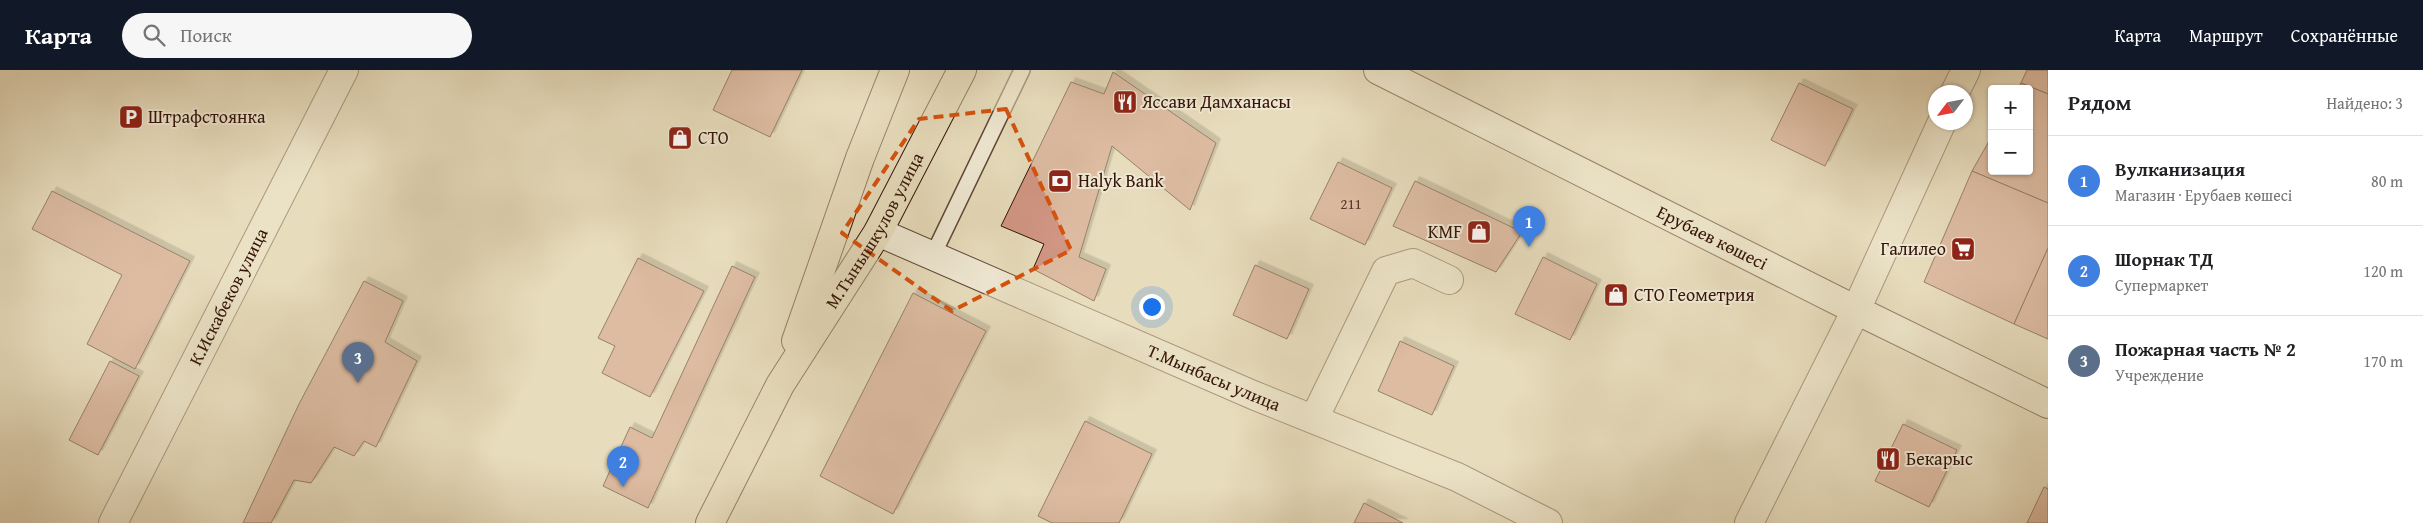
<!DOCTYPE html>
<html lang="ru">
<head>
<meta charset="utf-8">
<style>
	:root { --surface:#fff; --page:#f6f6f6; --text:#202124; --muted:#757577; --line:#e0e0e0; --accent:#111827 }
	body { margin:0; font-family:"Gentium Book Plus",serif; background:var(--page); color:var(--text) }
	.controls { position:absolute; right:15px; top:15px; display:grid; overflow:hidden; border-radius:5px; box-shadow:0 1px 4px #0004 }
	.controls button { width:45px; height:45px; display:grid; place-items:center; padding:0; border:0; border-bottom:1px solid var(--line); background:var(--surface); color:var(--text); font:25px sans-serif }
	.compass { position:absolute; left:1928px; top:15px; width:45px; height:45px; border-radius:50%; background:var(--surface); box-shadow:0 1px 4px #0004; rotate:238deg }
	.you { position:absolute; left:1151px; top:236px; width:18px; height:18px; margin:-12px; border:4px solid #fff; border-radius:50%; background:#1a73e8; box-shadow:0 0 0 8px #1a73e833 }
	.badge { display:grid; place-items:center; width:32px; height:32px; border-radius:50%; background:var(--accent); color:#fff; font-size:16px; font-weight:700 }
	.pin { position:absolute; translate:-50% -41px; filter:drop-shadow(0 1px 2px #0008) }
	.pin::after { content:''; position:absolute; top:26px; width:18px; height:15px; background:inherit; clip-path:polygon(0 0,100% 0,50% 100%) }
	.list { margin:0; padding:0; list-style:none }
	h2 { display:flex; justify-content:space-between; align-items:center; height:65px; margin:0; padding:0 20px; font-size:21px }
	h2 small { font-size:16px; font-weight:400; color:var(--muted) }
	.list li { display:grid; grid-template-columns:32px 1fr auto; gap:15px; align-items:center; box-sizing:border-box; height:90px; padding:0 20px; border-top:1px solid var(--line) }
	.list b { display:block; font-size:19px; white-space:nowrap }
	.list p { margin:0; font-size:16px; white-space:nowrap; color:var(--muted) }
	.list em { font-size:16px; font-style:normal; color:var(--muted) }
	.icon { flex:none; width:28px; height:28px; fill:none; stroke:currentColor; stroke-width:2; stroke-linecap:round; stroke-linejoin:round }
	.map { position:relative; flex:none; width:2048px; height:453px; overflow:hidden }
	header { display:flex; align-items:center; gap:30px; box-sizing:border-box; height:70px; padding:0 25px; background:var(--accent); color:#fff }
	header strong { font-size:24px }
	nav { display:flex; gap:28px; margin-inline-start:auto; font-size:18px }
	.search { width:350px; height:45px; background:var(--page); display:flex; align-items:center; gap:12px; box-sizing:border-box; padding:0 18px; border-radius:28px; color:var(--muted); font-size:19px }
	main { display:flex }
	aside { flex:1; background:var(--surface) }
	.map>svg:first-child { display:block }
</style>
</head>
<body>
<header>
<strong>Карта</strong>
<div class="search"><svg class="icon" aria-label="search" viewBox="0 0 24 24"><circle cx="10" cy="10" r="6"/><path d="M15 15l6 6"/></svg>Поиск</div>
<nav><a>Карта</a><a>Маршрут</a><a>Сохранённые</a></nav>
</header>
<main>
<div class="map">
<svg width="2048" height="453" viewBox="0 0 2048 453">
	<defs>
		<filter id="shadow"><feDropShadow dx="4.5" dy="-4.5" stdDeviation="0" flood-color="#0004"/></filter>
	</defs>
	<rect width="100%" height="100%" fill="#e7dcbc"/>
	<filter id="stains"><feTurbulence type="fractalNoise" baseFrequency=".004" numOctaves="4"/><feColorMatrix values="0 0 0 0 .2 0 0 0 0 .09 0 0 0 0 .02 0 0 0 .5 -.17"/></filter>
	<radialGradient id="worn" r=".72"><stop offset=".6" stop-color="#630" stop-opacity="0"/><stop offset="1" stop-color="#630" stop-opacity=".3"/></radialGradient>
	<g fill="#d19684" stroke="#341408" filter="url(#shadow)">
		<polygon points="732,0 802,0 770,67 713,40"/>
		<polygon points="2027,0 2048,0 2048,24 2021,13"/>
		<polygon points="1113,2 1216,73 1190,140 1112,76 1079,187 1106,199 1094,231 1033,199 1044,174 1001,156 1071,12 1104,24"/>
		<polygon points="1799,13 1853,39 1825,96 1771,70"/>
		<polygon points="2021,13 2048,24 2048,133 1972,101 1992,66 1992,101 2029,101 2029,19 2018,19"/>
		<polygon points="1338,92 1392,118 1365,175 1310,149"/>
		<polygon points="1972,101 2048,133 2048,178 2014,254 1924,212"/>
		<polygon points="1415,111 1522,162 1496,202 1393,156"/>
		<polygon points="52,121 190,191 135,299 87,274 122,205 32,159"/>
		<polygon points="2048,178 2048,269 2014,254"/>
		<polygon points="1543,187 1597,214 1570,270 1515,244"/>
		<polygon points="638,188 704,221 650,327 602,303 615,276 598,268"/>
		<polygon points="1255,195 1309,219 1287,269 1233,245"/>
		<polygon points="732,196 755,207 648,438 603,416 630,357 652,368"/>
		<polygon points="364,211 403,231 385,272 417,291 376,377 364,371 354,386 334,377 311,413 294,410 271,453 243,453 299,334"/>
		<polygon points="913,223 986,261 893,444 820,406"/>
		<polygon points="1400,271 1454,296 1432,345 1378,321"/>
		<polygon points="110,291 139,306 98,385 69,370"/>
		<polygon points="1085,351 1152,384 1119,453 1052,453 1038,446"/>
		<polygon points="1903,354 1957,380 1929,437 1875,411"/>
		<polygon points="2044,417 2048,419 2048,453 2027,453"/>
		<polygon points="1364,433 1403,453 1354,453"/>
	</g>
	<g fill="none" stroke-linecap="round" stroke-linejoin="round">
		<defs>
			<polyline id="service" points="933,185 1022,0"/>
			<g id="minor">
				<polyline points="1955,22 1966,0"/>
				<path id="s1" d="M878 162 1253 325 1457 407 1548 453"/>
				<polyline points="1314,349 1386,201 1413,193 1449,210"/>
				<path id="s2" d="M113 453 344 0"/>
				<polyline points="1749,453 1856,240 1942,52"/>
			</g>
			<g id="secondary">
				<path id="s3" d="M1378 0 1856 240 2048 334"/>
			</g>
			<g id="primary">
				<polyline points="796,271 860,88 895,0"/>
				<path id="s4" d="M710 453 780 315 878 162 962 0"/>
			</g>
		</defs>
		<use href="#service" stroke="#614635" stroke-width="18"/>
		<use href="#minor" stroke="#614635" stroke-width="30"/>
		<use href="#secondary" stroke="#341408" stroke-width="30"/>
		<use href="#primary" stroke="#341408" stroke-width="30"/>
		<use href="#service" stroke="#efe8d3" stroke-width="15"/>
		<use href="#minor" stroke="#efe8d3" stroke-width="28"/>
		<use href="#secondary" stroke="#efe8d3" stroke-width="28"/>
		<use href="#primary" stroke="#e7dcbc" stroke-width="28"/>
	</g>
	<path d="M0 0H2048V453H0ZM1006 39 1071 180 952 241 842 163 919 49Z" fill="#e7dcbc" fill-opacity=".55" fill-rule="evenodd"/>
	<path fill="none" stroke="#d6520c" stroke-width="4" stroke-dasharray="10 6" stroke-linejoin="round" d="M1006 39 1071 180 952 241 842 163 919 49Z"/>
	<defs>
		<symbol id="restaurant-square" viewBox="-11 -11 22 22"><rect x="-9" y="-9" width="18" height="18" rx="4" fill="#8f2418" stroke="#efe8d3"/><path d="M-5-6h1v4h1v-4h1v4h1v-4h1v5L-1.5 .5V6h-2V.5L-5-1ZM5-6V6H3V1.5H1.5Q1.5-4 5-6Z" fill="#fff"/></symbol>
		<symbol id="parking-square" viewBox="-11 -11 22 22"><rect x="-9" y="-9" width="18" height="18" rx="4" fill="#8f2418" stroke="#efe8d3"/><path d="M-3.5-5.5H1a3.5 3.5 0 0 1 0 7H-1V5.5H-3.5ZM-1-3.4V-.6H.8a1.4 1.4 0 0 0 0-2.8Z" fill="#fff"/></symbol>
		<symbol id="shop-square" viewBox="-11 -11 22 22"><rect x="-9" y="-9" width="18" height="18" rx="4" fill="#8f2418" stroke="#efe8d3"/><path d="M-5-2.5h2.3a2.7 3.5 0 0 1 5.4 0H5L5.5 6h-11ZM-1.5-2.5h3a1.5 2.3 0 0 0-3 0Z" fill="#fff"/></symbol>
		<symbol id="bank-square" viewBox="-11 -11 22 22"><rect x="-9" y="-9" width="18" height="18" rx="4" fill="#8f2418" stroke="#efe8d3"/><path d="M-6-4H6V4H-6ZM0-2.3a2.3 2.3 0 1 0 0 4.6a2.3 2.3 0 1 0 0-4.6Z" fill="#fff"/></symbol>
		<symbol id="supermarket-square" viewBox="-11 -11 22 22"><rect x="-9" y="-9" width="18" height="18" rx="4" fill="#8f2418" stroke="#efe8d3"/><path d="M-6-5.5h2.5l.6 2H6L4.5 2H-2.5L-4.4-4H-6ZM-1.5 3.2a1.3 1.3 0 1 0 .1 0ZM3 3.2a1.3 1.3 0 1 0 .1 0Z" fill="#fff"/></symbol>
	</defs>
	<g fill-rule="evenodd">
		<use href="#restaurant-square" x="1111" y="18" width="28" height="28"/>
		<use href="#parking-square" x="117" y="33" width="28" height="28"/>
		<use href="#shop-square" x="666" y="54" width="28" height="28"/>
		<use href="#bank-square" x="1046" y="97" width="28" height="28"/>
		<use href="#shop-square" x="1465" y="148" width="28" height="28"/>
		<use href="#supermarket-square" x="1949" y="165" width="28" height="28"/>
		<use href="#shop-square" x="1602" y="211" width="28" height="28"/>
		<use href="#restaurant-square" x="1874" y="375" width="28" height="28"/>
	</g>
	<g text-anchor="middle" stroke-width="4" stroke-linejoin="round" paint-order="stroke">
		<g font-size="15" fill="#5b3427">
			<text x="1351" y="139">211</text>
		</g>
		<g font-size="18" fill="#341408" stroke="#efe8d3" text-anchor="start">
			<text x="1142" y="38">Яссави Дамханасы</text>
			<text x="148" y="53">Штрафстоянка</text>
			<text x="698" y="74">СТО</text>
			<text x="1078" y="117">Halyk Bank</text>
			<text x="1462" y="168" text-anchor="end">KMF</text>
			<text x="1946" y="185" text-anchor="end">Галилео</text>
			<text x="1634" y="231">СТО Геометрия</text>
			<text x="1906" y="395">Бекарыс</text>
		</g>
		<g font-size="18" fill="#341408" stroke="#efe8d3">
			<text dy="6" stroke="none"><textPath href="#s4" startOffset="336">М.Тынышкулов улица</textPath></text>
			<text dy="6" stroke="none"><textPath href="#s3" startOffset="374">Ерубаев көшесі</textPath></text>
			<text dy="6" stroke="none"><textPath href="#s2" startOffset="254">К.Искабеков улица</textPath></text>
			<text dy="6" stroke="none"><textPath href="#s1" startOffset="366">Т.Мынбасы улица</textPath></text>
		</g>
	</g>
	<rect width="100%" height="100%" filter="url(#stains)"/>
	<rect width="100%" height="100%" fill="url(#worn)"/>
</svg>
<div class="controls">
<button>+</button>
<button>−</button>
</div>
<svg class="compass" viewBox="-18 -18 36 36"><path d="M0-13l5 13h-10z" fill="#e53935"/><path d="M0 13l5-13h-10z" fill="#757577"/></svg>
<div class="you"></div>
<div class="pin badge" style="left:1529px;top:177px;background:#3f7fe0">1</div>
<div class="pin badge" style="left:623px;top:417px;background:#3f7fe0">2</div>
<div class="pin badge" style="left:358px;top:313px;background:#5c6f8a">3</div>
</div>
<aside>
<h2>Рядом<small>Найдено: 3</small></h2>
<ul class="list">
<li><span class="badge" style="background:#3f7fe0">1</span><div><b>Вулканизация</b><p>Магазин · Ерубаев көшесі</p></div><em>80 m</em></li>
<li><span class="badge" style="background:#3f7fe0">2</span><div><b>Шорнак ТД</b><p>Супермаркет</p></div><em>120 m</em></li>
<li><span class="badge" style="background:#5c6f8a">3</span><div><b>Пожарная часть № 2</b><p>Учреждение</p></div><em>170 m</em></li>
</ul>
</aside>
</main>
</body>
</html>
